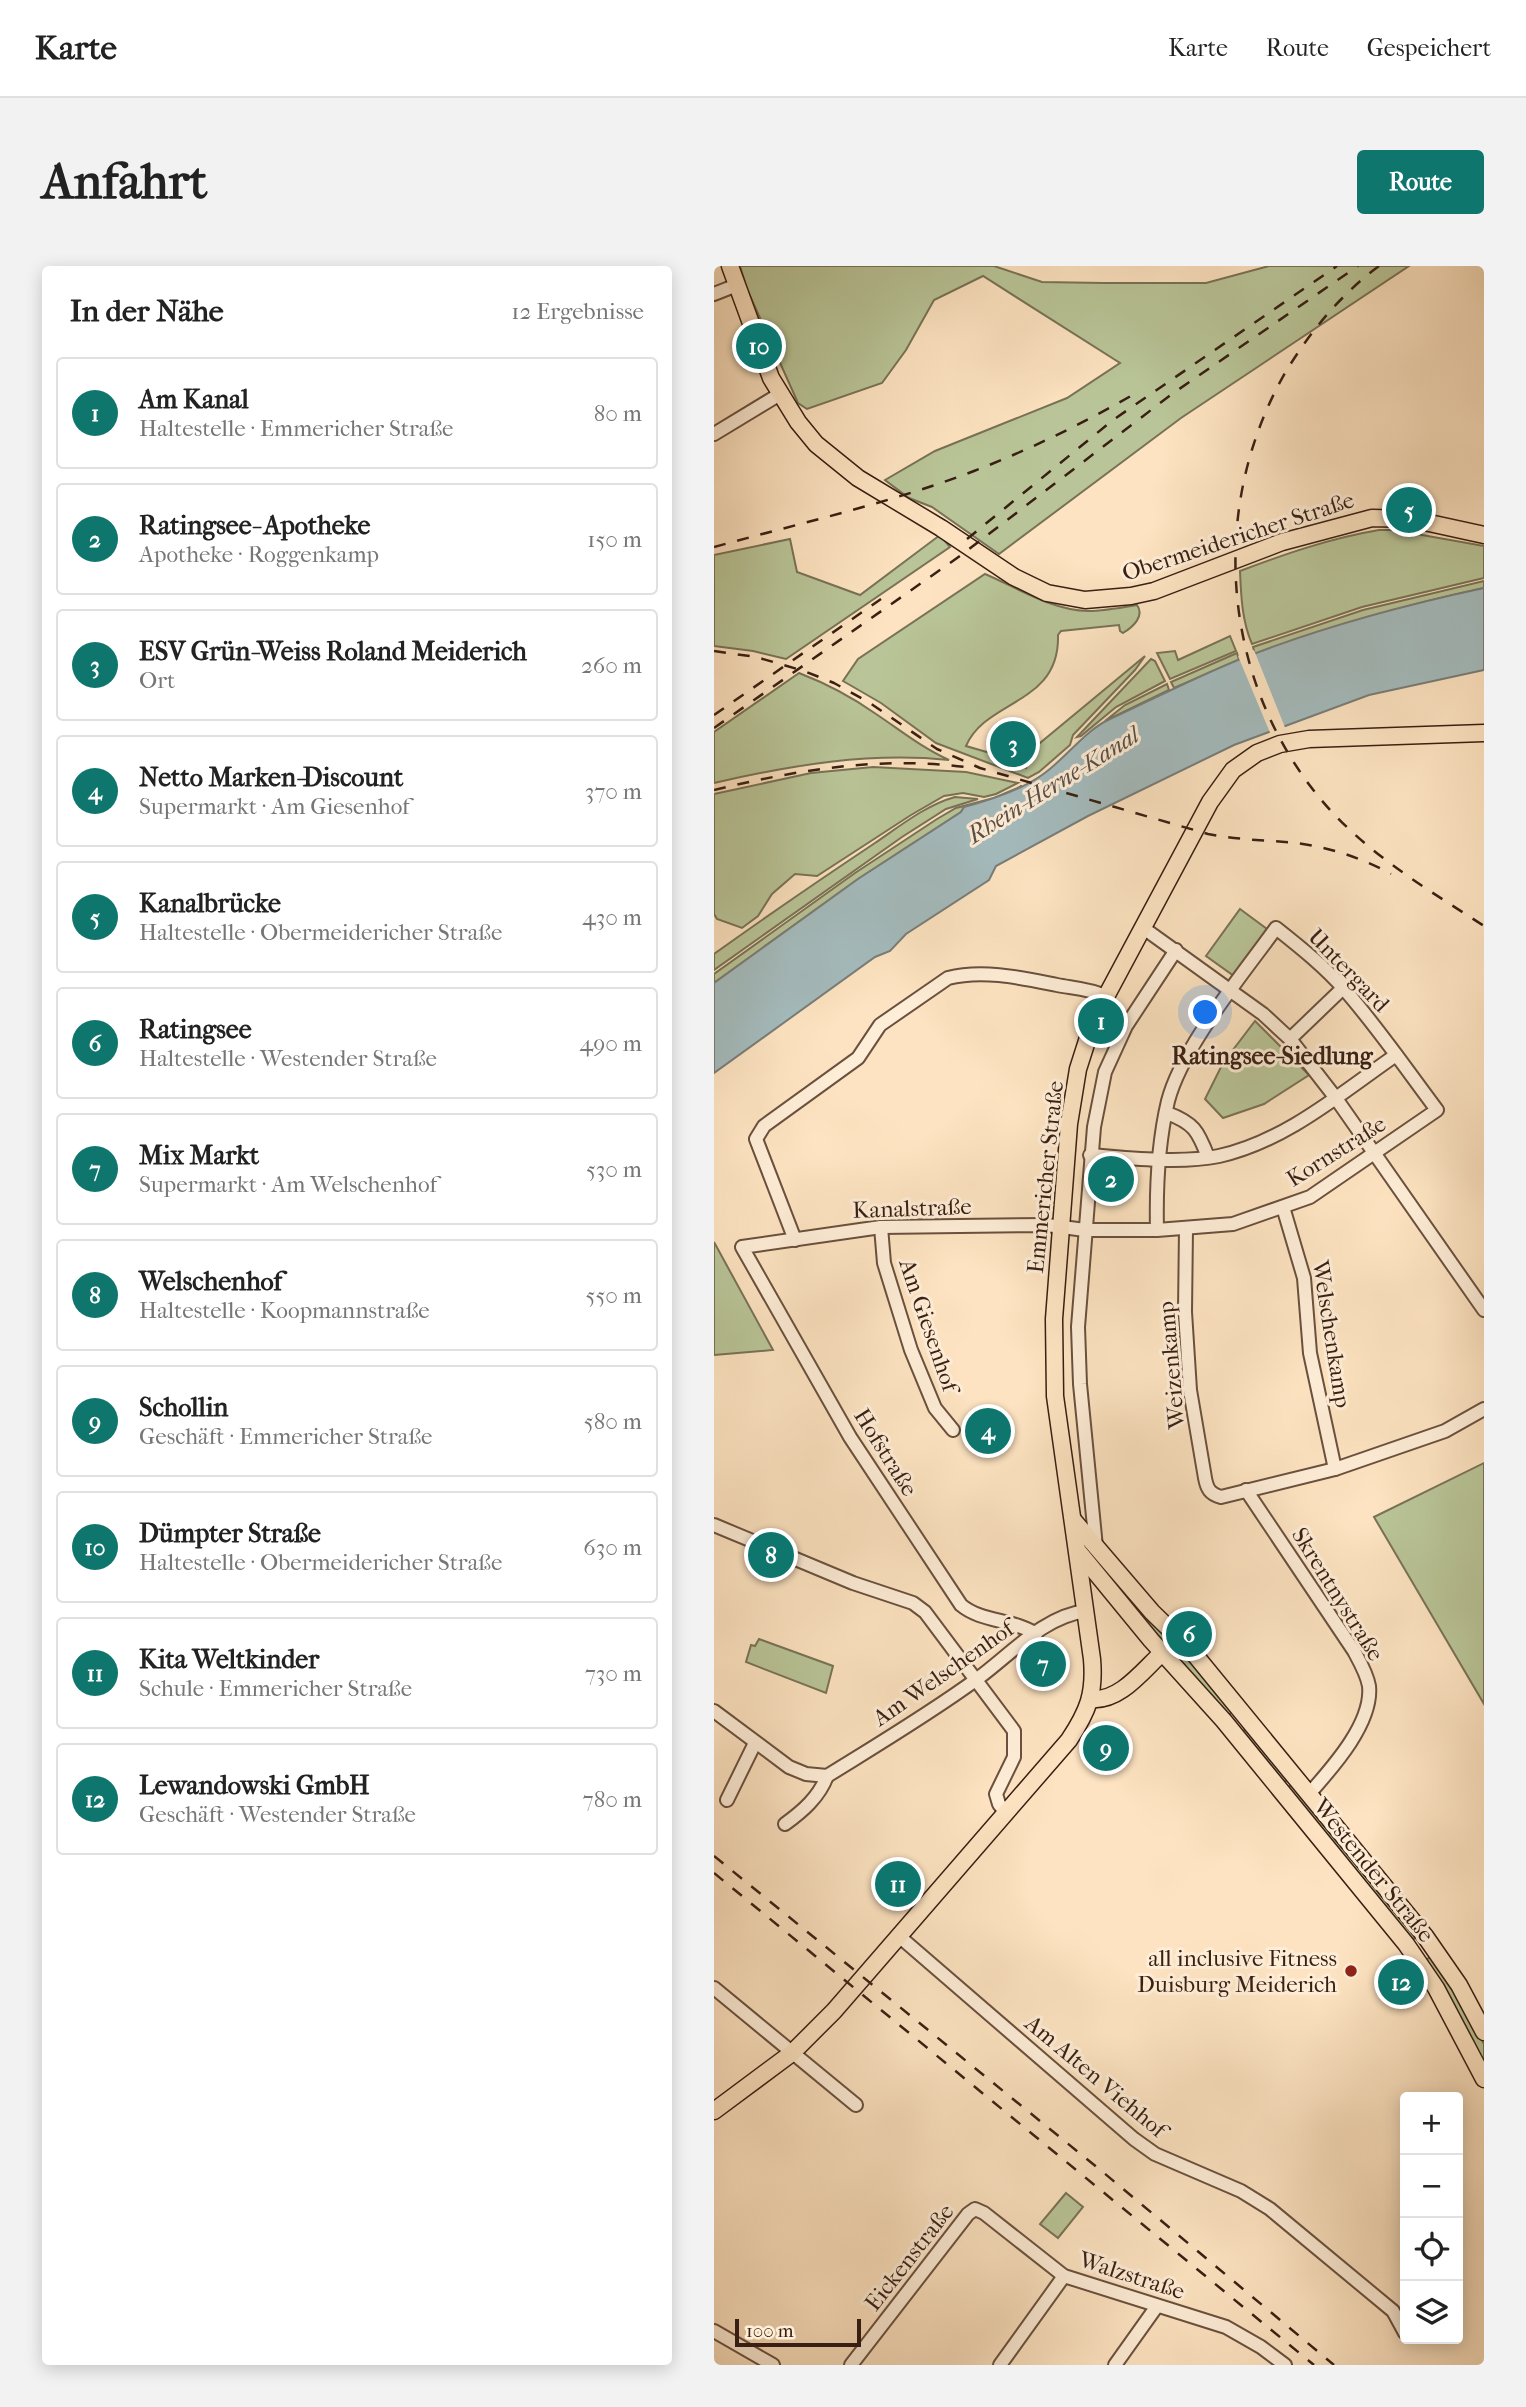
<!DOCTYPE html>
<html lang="de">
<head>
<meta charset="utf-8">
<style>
	:root { --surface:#fff; --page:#f2f2f2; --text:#222; --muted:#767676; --line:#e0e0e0; --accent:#0f766e }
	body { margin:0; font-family:"IM FELL French Canon",serif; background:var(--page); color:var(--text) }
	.controls { position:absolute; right:21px; bottom:21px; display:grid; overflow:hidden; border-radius:7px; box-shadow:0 4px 18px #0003 }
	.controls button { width:63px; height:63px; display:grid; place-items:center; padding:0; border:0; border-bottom:2px solid var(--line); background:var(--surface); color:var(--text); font:35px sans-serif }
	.scale { position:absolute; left:21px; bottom:18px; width:126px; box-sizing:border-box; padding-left:7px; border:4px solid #391f13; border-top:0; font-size:19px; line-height:24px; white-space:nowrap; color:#391f13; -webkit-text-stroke:5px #feedd7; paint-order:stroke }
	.you { position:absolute; left:492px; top:747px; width:24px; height:24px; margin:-18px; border:5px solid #fff; border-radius:50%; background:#1a73e8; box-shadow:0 0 0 10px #1a73e833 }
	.badge { display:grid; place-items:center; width:46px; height:46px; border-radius:50%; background:var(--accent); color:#fff; font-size:23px; font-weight:700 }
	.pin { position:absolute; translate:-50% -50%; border:4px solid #fff; box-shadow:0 2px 7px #0006 }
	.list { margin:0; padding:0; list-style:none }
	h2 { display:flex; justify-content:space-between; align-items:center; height:91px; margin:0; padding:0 28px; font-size:30px }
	h2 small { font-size:23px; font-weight:400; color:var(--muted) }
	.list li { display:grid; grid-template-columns:46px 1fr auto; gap:21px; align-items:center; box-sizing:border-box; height:112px; margin:0 14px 14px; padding:0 14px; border:2px solid var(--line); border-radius:7px }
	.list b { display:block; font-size:26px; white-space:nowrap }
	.list p { margin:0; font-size:23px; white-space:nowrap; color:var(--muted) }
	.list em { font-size:23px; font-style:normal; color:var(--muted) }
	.icon { flex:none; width:38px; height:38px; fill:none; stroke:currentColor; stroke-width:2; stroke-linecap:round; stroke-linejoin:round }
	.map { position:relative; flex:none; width:770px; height:2099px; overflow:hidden; border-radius:7px }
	header { display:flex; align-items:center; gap:42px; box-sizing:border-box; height:98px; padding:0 35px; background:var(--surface); border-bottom:2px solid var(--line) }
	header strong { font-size:33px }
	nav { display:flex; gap:38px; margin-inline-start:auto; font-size:24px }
	.intro { display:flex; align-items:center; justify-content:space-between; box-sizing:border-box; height:168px; padding:0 42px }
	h1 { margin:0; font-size:49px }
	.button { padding:18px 32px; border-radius:7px; background:var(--accent); color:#fff; font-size:24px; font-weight:700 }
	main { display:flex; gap:42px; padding:0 42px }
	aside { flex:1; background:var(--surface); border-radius:7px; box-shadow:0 4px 18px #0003 }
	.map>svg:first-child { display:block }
</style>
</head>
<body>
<header>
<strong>Karte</strong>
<nav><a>Karte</a><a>Route</a><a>Gespeichert</a></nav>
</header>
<div class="intro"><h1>Anfahrt</h1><a class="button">Route</a></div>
<main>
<aside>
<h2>In der Nähe<small>12 Ergebnisse</small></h2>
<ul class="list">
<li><span class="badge">1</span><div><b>Am Kanal</b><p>Haltestelle · Emmericher Straße</p></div><em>80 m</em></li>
<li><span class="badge">2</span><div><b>Ratingsee- Apotheke</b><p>Apotheke · Roggenkamp</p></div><em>150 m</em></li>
<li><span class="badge">3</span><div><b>ESV Grün-Weiss Roland Meiderich</b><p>Ort</p></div><em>260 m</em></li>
<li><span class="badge">4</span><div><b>Netto Marken-Discount</b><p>Supermarkt · Am Giesenhof</p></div><em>370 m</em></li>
<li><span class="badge">5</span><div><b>Kanalbrücke</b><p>Haltestelle · Obermeidericher Straße</p></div><em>430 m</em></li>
<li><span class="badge">6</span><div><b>Ratingsee</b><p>Haltestelle · Westender Straße</p></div><em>490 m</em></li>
<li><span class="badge">7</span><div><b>Mix Markt</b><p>Supermarkt · Am Welschenhof</p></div><em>530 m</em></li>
<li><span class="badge">8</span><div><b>Welschenhof</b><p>Haltestelle · Koopmannstraße</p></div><em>550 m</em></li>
<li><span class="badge">9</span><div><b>Schollin</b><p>Geschäft · Emmericher Straße</p></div><em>580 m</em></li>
<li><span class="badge">10</span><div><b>Dümpter Straße</b><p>Haltestelle · Obermeidericher Straße</p></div><em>630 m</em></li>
<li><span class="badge">11</span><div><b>Kita Weltkinder</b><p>Schule · Emmericher Straße</p></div><em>730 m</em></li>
<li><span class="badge">12</span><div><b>Lewandowski GmbH</b><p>Geschäft · Westender Straße</p></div><em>780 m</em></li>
</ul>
</aside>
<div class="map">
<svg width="770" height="2099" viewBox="0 0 770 2099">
	<rect width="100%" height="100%" fill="#fde3c1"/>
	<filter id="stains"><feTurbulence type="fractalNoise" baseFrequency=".00286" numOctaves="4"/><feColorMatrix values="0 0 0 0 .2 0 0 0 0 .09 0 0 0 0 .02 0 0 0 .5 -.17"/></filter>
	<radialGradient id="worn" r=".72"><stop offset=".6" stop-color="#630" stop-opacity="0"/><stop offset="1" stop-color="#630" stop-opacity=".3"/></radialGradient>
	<g fill="#b9c598" stroke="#797256" stroke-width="2">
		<polygon points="26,0 280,0 328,16 390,17 492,17 555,0 695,0 467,152 285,288 218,241 195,232 171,214 221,185 353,132 406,97 269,10 220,34 192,84 168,117 93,143 84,137 33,23"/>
		<path d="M665 264H680L770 280V312L648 341 538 378C528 355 527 330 526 305 571 288 617 272 665 264Z"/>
		<polygon points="226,269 236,281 72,393 39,385 0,380 0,289 76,273 83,306 146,329"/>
		<path d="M271 308C304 322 337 344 374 345 390 345 406 342 423 339 431 350 419 361 409 367L406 365 405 359 347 365 344 369C346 439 272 433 252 480L297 493 296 497 312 502 317 487 326 477 431 390 421 404 359 469 356 479 325 506 314 512 222 477 167 437 129 415 144 393Z"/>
		<path d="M770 315V322C692 339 616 360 541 388L539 381 649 344Z"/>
		<polygon points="516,370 522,385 456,413 443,387 461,385 464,394"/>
		<polygon points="523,387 525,394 460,422 457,416"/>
		<polygon points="437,393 441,395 451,415 402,441 367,470 363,471"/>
		<path d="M85 407C111 417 138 431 162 448 186 464 208 482 235 494 155 486 78 499 0 517V466Z"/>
		<polygon points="453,418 455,424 391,455 411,439"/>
		<polygon points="159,501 252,506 304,517 282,528 270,531 249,527 230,530 197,549 103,610 81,608 58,628 44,650 28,662 3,653 0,648 0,528 97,507"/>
		<polygon points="308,520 280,534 250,541 247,546 144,613 0,717 0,708 141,607 223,553 242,542 280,532"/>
		<path d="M241 531 264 533 232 543 188 571 0 704V688C53 650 107 613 161 577 186 560 212 539 241 531Z"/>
		<polygon points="526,643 553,663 520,710 492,690"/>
		<polygon points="541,755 595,809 550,838 509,852 491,833 509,797"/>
		<polygon points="0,976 59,1084 0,1089"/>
		<polygon points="770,1197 770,1438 660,1251"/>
		<polygon points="408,1317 523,1443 510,1452 400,1323"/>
		<polygon points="45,1373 119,1400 112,1427 32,1396 37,1379 41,1380"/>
		<polygon points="532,1462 576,1512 568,1518 528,1467"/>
		<polygon points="580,1517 702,1668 700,1673 697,1674 572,1523"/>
		<polygon points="720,1688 770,1778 770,1798 708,1697"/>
		<polygon points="352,1927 369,1941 344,1972 326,1958"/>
	</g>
	<path fill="#a4bbbd" stroke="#797d79" stroke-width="2" d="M770 322V404L655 429 520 479 374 550 282 600 275 614 192 668 176 685 161 691 0 807V717L144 613 247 546 250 541C277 534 305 525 328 509 349 495 372 464 394 454 437 434 480 412 524 394 604 362 686 340 770 322Z"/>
	<polygon fill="#fde3c1" points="540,384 572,464 557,469 524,390"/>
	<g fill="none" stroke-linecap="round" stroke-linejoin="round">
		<defs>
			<g id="minor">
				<polyline points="0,28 23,19"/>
				<polyline points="0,168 66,128"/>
				<polyline points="428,661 549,748 576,773 621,831 770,1044"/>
				<polyline points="576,773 629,722"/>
				<path d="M453 847C480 857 484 865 494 891"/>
				<path d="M376 889C416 892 466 898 505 890 572 875 627 827 682 789"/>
				<polyline points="569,941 590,1012 596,1087 621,1203"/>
				<polyline points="167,961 170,997 197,1084 221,1142 239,1164"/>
				<path d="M472 963 471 1046 476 1124 491 1212C493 1223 496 1228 507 1231L621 1203 731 1165 770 1143"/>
				<path d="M81 974 42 873 50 860 144 792 166 759 234 712C269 703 308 712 343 719 359 722 377 723 391 730"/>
				<path d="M532 1224 640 1385C646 1396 653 1408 655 1420 659 1457 618 1502 595 1528"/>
				<polyline points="0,1259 139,1317 199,1337 211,1346 300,1465 300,1491 282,1528 285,1538 292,1547"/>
				<polyline points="382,1281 366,1118 364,1061 380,861 391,806 412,760 462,684"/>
				<path d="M322 1368C299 1353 267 1356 247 1339L136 1171 28 981 167 961 333 959 371 964H443L519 958 596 931 723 844C693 804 664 762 631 724 611 701 586 681 562 662 529 708 468 781 454 835 444 877 442 921 443 964"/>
				<path d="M0 1445 75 1501 92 1508 113 1510C163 1479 215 1448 263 1413 296 1389 330 1350 372 1345"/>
				<polyline points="13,1534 41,1477"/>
				<path d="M71 1558C89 1545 105 1531 113 1510"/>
				<polyline points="186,1671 420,1873 441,1888 527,1925 556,1943 679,2045 691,2067"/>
				<polyline points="0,1722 142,1839"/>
				<polyline points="0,2065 59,2099"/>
				<polyline points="137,2099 254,1948 261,1943 270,1947 350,2010 512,2061 547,2081 571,2099"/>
				<polyline points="286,2099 350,2010"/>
				<polyline points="401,2099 443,2040"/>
			</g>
			<g id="major">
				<polyline points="16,0 57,112 84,156 102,178 144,212 227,262 300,311 333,327 371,334 417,330 440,325 568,276 658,252 697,253 770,269"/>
				<polyline points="360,1255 438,1346 477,1384 711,1670 745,1719 770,1766"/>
				<polyline points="364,1285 437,1374 510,1455 692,1678 722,1722 770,1813"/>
				<path d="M377 1433C406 1436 429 1404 449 1386"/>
				<path d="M0 1845 78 1787 120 1745 355 1474C374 1445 381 1428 378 1393L341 1130 340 1053 355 858 364 803 380 753 496 536 519 504 543 487 566 478 595 473 770 467"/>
			</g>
		</defs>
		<use href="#minor" stroke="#6a503e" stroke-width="16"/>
		<use href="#major" stroke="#391f13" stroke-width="19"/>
		<use href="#minor" stroke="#feedd7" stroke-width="12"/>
		<use href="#major" stroke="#fde3c1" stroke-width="16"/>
		<g stroke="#391f13" stroke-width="2.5" stroke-dasharray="12 12" stroke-linecap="butt">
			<path d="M665 0C627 28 595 67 571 107 497 237 506 401 597 521 643 582 707 619 770 660"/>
			<polyline points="253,273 399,154 623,0"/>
			<path d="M0 281C87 257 176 237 260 205 317 183 370 157 422 127"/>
			<path d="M0 385 42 391 90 405 120 417 156 437 223 483 266 502 494 568C523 574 553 574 582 577 615 581 648 592 677 608"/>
			<polyline points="0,449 167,333"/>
			<polyline points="0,462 246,290 458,128 644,0"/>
			<path d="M0 524C83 504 166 490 251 501"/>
			<polyline points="0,1590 390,1907 620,2099"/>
			<polyline points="0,1607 600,2099"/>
		</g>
	</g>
	<circle fill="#8f2418" stroke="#feedd7" stroke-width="2.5" cx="637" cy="1705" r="7"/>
	<g text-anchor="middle" stroke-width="6" stroke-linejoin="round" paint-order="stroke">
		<g font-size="23" fill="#391f13" stroke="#feedd7">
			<text transform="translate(524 270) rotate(-18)" y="8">Obermeidericher Straße</text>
			<text transform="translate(635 704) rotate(46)" y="8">Untergard</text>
			<text transform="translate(622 885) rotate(-32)" y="8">Kornstraße</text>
			<text transform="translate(331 911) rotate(-84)" y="8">Emmericher Straße</text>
			<text transform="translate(198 942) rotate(-2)" y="8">Kanalstraße</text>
			<text transform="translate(215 1059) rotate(71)" y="8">Am Giesenhof</text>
			<text transform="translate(618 1068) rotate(81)" y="8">Welschenkamp</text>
			<text transform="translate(457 1099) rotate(-95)" y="8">Weizenkamp</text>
			<text transform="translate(172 1186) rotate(58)" y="8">Hofstraße</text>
			<text transform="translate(624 1328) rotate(58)" y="8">Skrentnystraße</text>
			<text transform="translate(229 1407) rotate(-35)" y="8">Am Welschenhof</text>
			<text transform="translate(660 1604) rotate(51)" y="8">Westender Straße</text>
			<text transform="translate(382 1810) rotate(40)" y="8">Am Alten Viehhof</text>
			<text transform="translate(195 1991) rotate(-52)" y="8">Eickenstraße</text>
			<text transform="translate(418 2009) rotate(18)" y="8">Walzstraße</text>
		</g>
		<g font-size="23" fill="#391f13" stroke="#feedd7" text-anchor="end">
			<text x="623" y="1700">all inclusive Fitness<tspan x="623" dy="26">Duisburg Meiderich</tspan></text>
		</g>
		<g font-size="24" font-style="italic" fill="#594e46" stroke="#feedd7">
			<text transform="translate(339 519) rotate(-32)" y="8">Rhein-Herne-Kanal</text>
		</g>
		<g font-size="24" font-weight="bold" fill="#391f13" stroke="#feedd7">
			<text x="558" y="798">Ratingsee-Siedlung</text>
		</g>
	</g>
	<rect width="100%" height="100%" filter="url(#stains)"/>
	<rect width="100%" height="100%" fill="url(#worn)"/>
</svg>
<div class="controls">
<button>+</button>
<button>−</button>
<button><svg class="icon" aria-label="locate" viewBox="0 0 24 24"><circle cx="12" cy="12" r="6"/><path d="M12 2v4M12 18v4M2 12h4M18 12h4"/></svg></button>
<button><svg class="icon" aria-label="layers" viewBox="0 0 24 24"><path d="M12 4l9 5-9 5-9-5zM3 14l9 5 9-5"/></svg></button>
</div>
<div class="scale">100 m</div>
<div class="you"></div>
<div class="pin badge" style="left:387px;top:755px">1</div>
<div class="pin badge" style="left:397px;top:913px">2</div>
<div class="pin badge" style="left:299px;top:478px">3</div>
<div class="pin badge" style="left:274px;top:1165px">4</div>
<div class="pin badge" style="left:695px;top:244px">5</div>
<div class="pin badge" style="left:475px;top:1368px">6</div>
<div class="pin badge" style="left:329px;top:1398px">7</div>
<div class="pin badge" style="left:57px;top:1289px">8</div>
<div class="pin badge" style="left:392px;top:1482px">9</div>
<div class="pin badge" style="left:45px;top:80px">10</div>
<div class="pin badge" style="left:184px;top:1618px">11</div>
<div class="pin badge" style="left:687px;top:1716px">12</div>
</div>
</main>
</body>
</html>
